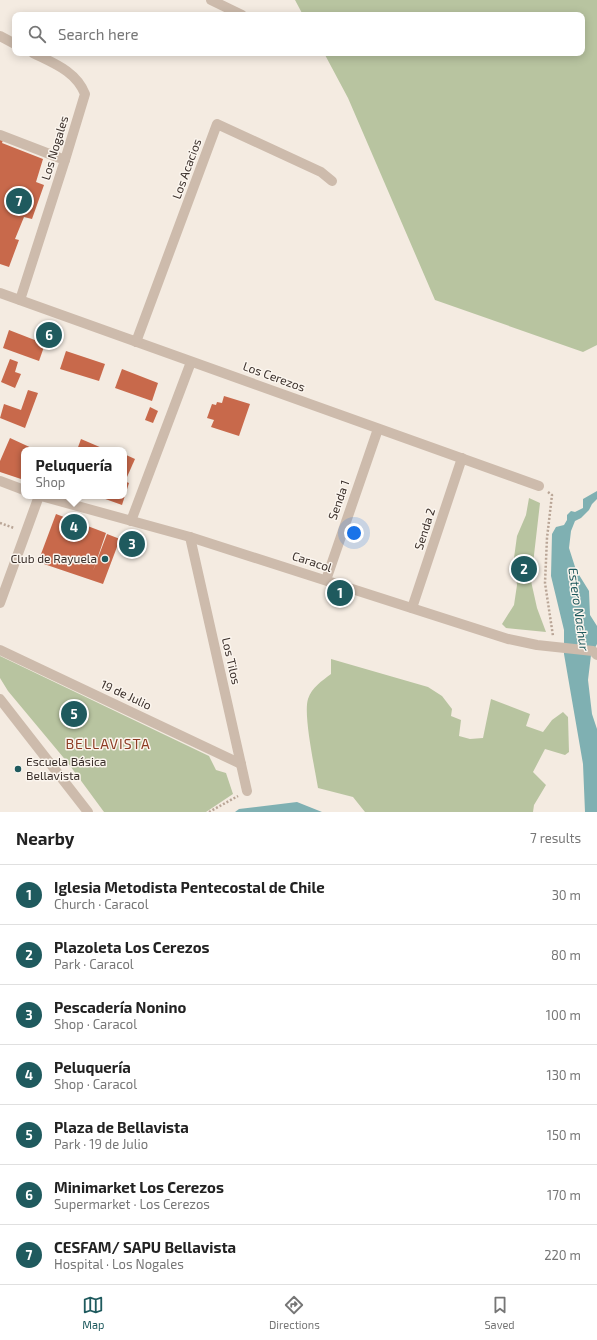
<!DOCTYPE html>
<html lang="en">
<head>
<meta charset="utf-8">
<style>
	:root { --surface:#fff; --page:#f6f6f6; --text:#222; --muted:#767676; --line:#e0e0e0; --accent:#1f5a5e }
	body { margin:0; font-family:"Exo 2",sans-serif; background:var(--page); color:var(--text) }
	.you { position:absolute; left:354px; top:533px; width:14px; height:14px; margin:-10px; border:3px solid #fff; border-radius:50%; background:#1a73e8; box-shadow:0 0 0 6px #1a73e833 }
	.badge { display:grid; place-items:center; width:26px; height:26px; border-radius:50%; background:var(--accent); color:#fff; font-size:13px; font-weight:700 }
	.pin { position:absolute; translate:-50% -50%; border:2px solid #fff; box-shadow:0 1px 4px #0006 }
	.popup { position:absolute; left:21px; top:447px; width:106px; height:52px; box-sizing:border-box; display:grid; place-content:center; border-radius:8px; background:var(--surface); filter:drop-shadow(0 1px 3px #0005); font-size:13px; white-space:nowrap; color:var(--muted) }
	.popup b { font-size:15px; color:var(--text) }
	.popup::after { content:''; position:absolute; left:50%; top:100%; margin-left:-8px; border:8px solid transparent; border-top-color:var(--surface) }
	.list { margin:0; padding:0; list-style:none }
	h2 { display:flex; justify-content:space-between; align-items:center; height:52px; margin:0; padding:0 16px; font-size:17px }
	h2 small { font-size:13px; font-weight:400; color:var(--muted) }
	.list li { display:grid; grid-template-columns:26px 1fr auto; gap:12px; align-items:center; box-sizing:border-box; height:60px; padding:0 16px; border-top:1px solid var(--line) }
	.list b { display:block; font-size:15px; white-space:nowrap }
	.list p { margin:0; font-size:13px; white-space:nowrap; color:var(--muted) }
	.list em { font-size:13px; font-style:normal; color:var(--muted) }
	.icon { flex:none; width:22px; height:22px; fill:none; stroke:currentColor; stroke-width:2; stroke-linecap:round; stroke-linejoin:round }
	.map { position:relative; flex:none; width:597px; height:812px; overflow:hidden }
	.search { position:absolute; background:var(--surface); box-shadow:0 2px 10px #0003; left:12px; right:12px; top:12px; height:44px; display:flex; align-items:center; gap:10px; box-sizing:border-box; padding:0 14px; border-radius:8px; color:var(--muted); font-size:15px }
	.sheet { height:472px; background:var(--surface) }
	nav { display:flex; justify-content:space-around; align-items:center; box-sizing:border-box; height:56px; border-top:1px solid var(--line); background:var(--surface); font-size:11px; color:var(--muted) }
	nav a { display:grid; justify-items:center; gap:2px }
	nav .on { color:var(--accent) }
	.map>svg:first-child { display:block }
</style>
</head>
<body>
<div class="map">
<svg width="597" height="812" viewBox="0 0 597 812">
	<rect width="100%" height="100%" fill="#f4ebe1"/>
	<g fill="#b8c4a0">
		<polygon points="295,0 597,0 597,345 583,352 435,300 348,98 324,53 582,53 582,15 303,15"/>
		<polygon points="529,498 540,503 531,581 537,608 546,632 506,628 502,624 514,605 517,585 514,558 517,536 526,515"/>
		<polygon points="0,656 209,756 216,770 226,773 233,794 206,812 104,812 68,763 8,691 0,678"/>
		<path d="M331 659 428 687 442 696 452 709 451 716 461 720 459 736 470 739 483 738 491 699 530 714 526 726 543 732 552 720 563 712 568 717 569 752 565 755 545 749 533 772 546 785 534 805 533 812H365L353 797 318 788C315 769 303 715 308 699 312 687 322 681 331 674Z"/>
	</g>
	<g fill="#7fb0b2">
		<polygon points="597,491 597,499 592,504 589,510 581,518 575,521 571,531 569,548 576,570 589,591 590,615 597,626 597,644 591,655 588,680 592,714 597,729 597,812 585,812 583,764 564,654 564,630 551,576 552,534 556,527 564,525 567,520 567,515 571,511 575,512 583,508 583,499"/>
		<polygon points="297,802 322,812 235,812 239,809"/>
	</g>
	<g fill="#c8694b">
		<polygon points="0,136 4,137 2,143 43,159 36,182 44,185 32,219 24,217 15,239 19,240 9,267 0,264"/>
		<polygon points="9,330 45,344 39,361 3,348"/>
		<polygon points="66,351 105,364 99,381 60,369"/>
		<polygon points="10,359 18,362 15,372 21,374 15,388 1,382"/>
		<polygon points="122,369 158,383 152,401 115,388"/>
		<polygon points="28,390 38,393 25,428 0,418 4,404 21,410"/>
		<polygon points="224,396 250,404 239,436 211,427 214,420 207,418 212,404 216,405 217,402 222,403"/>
		<polygon points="150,407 158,411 153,423 145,420"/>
		<polygon points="10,438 36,450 24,450 24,480 0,472 0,461"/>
		<polygon points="81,439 102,448 101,450 77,450"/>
		<polygon points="124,454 135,459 127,477 124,475"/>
		<polygon points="124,481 129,483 122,505 97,496 124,496"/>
		<polygon points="56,514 106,533 93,571 107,534 120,539 103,584 38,562"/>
	</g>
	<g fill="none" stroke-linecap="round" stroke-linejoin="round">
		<g stroke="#b9a596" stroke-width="2.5" stroke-dasharray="2 2" stroke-linecap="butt">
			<polyline points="548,492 552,495 547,538 545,583 553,636"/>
			<polyline points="0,523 14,528"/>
			<polyline points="209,812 238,796"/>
		</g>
		<g stroke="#cdbbac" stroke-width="10">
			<polyline points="211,0 242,15"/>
			<polyline points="0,36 15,44"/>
			<polyline points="0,135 65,160"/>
			<polyline points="0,293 539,486"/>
			<path d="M20 300 65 160 85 94C76 71 53 63 33 53"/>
			<polyline points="136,342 217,124 321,172 332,181"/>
			<polyline points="0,481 24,490"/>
			<polyline points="41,496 190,537 508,639 537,645 593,651 597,655"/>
			<polyline points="131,521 191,362"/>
			<polyline points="190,537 247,791"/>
			<polyline points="326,580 378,429"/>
			<polyline points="0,603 39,496"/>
			<polyline points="412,608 462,458"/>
			<polyline points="0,650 241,764"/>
			<polyline points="0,699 88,812"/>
		</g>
	</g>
	<g fill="#1f5a5e" stroke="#fbf5ee" stroke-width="1.5">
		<circle cx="105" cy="559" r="4"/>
		<circle cx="18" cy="769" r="4"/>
	</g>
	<g text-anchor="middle" stroke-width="3" stroke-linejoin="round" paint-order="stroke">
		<g font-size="12" fill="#3b302b" stroke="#fbf5ee">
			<text transform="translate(55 148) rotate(-73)" y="4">Los Nogales</text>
			<text transform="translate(187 169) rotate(-70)" y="4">Los Acacios</text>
			<text transform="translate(274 377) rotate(20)" y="4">Los Cerezos</text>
			<text transform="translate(339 500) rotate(-71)" y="4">Senda 1</text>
			<text transform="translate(425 529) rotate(-72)" y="4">Senda 2</text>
			<text transform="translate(312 562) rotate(18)" y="4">Caracol</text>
			<text transform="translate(231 661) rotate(77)" y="4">Los Tilos</text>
			<text transform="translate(126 695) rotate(25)" y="4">19 de Julio</text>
		</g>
		<g font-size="12" fill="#3b302b" stroke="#fbf5ee" text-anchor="end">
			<text x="97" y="563">Club de Rayuela</text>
			<text x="26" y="766" text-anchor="start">Escuela Básica<tspan x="26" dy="14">Bellavista</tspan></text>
		</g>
		<g font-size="13" font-style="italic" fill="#1f5a5e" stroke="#fbf5ee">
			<text transform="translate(579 609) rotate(82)" y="5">Estero Nachur</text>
		</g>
		<g font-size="14" letter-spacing="1" fill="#8c3b22" stroke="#fbf5ee">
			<text x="108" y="749">BELLAVISTA</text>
		</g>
	</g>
</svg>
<div class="you"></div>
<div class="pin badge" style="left:340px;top:593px">1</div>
<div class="pin badge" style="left:524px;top:569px">2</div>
<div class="pin badge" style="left:132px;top:544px">3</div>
<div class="pin badge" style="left:74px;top:527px">4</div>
<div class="popup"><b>Peluquería</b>Shop</div>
<div class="pin badge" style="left:74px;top:714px">5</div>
<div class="pin badge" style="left:49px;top:335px">6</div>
<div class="pin badge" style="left:19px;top:201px">7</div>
<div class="search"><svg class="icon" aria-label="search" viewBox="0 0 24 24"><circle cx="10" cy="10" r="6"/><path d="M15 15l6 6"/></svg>Search here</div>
</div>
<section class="sheet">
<h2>Nearby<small>7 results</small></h2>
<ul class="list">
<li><span class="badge">1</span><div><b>Iglesia Metodista Pentecostal de Chile</b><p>Church · Caracol</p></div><em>30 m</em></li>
<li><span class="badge">2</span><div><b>Plazoleta Los Cerezos</b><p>Park · Caracol</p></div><em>80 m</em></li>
<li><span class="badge">3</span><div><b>Pescadería Nonino</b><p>Shop · Caracol</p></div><em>100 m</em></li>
<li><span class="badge">4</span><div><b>Peluquería</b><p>Shop · Caracol</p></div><em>130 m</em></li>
<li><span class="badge">5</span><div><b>Plaza de Bellavista</b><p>Park · 19 de Julio</p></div><em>150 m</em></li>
<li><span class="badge">6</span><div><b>Minimarket Los Cerezos</b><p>Supermarket · Los Cerezos</p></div><em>170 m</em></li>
<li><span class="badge">7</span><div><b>CESFAM/ SAPU Bellavista</b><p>Hospital · Los Nogales</p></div><em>220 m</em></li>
</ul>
</section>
<nav>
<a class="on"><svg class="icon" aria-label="map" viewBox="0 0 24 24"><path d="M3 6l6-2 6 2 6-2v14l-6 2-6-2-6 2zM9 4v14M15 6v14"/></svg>Map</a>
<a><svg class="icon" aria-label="directions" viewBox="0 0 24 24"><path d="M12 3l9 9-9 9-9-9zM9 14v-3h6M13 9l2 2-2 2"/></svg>Directions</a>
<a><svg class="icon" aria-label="saved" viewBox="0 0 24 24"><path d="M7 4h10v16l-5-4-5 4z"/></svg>Saved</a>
</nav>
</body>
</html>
